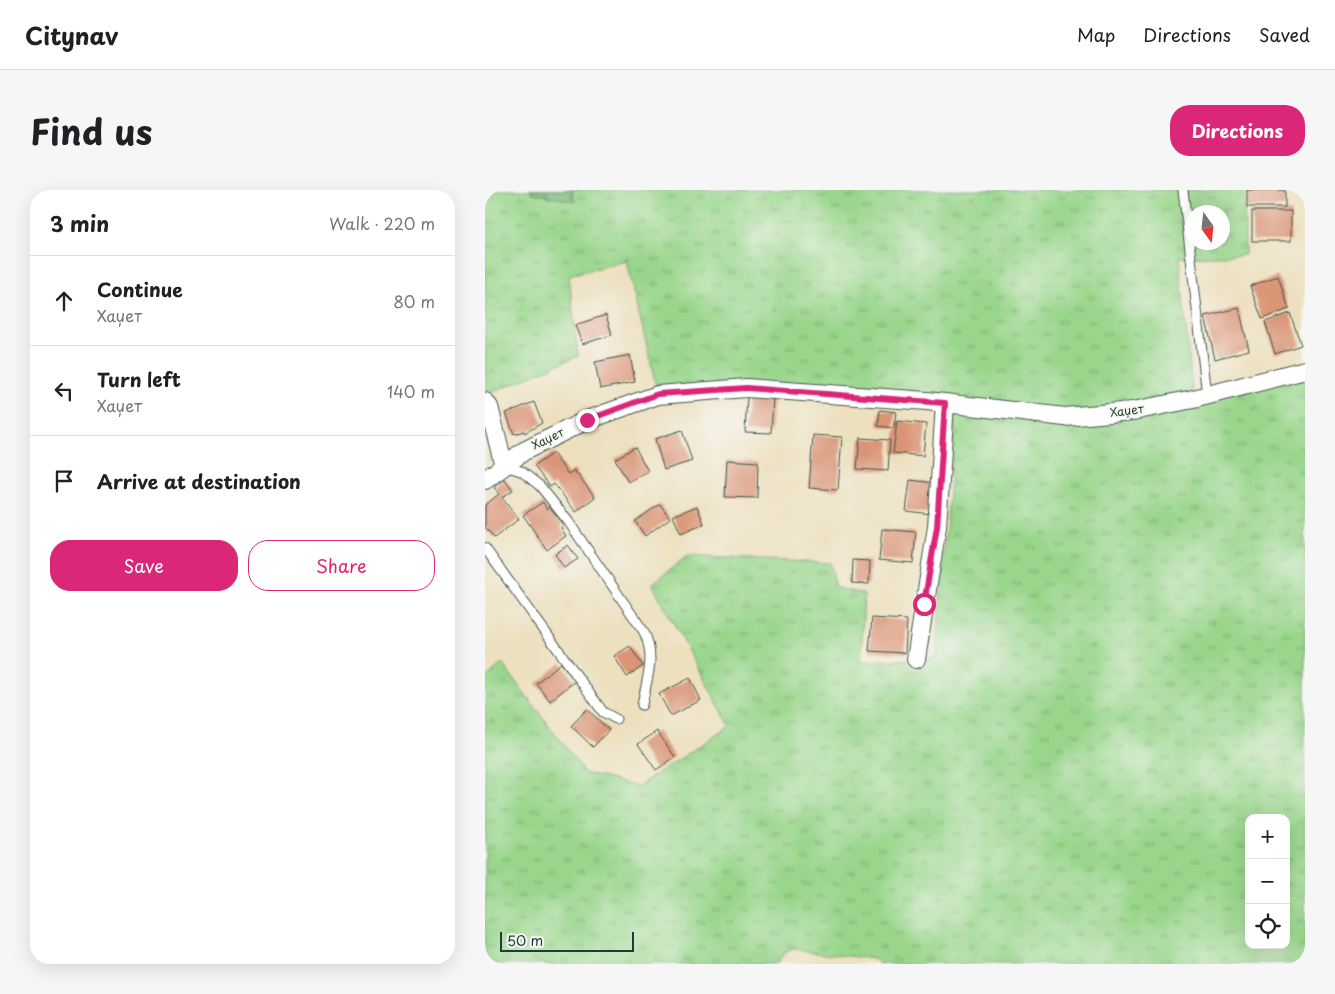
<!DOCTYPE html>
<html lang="en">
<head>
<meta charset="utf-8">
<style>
	:root { --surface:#fff; --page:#f6f6f6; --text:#202124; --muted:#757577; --line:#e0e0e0; --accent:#db2777 }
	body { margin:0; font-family:"Playpen Sans",sans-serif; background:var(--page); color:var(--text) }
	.controls { position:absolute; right:15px; bottom:15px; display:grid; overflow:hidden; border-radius:10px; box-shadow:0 5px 20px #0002 }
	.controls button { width:45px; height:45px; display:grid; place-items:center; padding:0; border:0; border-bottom:1px solid var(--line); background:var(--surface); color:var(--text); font:25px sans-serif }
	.compass { position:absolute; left:700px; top:15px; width:45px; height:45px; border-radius:50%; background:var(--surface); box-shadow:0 5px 20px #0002; rotate:165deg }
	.scale { position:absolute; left:15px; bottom:12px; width:134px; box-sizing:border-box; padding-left:5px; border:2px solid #1f3d34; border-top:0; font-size:14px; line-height:18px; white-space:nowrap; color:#1f3d34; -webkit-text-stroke:4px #f6f6f2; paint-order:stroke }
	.stop { position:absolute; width:15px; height:15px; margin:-11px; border:4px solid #db2777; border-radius:50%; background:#fff }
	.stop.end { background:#db2777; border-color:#fff; box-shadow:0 1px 5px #0008 }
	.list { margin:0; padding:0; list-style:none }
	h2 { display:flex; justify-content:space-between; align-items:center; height:65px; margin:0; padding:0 20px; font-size:21px }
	h2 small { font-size:16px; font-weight:400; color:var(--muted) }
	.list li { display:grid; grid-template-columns:32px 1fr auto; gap:15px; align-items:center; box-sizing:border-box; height:90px; padding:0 20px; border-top:1px solid var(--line) }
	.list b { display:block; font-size:19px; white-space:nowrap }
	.list p { margin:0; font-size:16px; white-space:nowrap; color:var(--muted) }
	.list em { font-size:16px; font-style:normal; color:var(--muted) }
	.actions { display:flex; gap:10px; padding:15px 20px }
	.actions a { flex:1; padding:11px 0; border:1px solid var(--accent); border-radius:20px; text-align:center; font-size:18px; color:var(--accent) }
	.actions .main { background:var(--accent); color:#fff }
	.icon { flex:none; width:28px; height:28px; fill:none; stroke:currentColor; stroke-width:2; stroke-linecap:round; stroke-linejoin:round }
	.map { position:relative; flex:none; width:820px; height:774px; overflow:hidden; border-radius:20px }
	header { display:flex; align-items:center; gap:30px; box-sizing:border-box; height:70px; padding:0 25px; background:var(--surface); border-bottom:1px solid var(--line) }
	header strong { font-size:24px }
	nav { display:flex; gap:28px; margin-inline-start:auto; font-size:18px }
	.intro { display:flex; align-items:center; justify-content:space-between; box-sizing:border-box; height:120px; padding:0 30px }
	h1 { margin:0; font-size:35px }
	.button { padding:12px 22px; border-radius:20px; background:var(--accent); color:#fff; font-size:18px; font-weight:700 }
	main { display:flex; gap:30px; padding:0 30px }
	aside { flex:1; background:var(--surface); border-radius:20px; box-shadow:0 5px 20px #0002 }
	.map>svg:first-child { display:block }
</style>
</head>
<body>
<header>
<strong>Citynav</strong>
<nav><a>Map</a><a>Directions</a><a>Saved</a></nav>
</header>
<div class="intro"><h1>Find us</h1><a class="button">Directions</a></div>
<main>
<aside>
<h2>3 min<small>Walk · 220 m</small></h2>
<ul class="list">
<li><svg class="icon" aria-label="ahead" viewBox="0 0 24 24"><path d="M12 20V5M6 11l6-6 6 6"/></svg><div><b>Continue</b><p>Хаџет</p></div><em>80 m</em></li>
<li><svg class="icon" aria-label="left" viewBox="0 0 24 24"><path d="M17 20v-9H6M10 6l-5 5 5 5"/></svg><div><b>Turn left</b><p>Хаџет</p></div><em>140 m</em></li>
<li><svg class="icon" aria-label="arrive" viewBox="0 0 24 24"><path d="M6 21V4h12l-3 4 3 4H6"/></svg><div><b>Arrive at destination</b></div></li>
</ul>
<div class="actions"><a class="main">Save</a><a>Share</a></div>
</aside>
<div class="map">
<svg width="820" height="774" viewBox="0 0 820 774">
	<defs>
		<pattern id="grass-tufts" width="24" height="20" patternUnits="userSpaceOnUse" patternTransform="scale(1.25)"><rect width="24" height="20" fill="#99d68b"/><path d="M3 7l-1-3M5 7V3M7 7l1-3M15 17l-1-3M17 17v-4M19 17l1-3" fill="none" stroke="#7caf72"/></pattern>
		<pattern id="forest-firs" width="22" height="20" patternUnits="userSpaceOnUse" patternTransform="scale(1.25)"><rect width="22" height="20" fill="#7ab777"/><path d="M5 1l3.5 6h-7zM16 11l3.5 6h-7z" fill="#639662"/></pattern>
	</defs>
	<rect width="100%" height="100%" fill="#f6f6f2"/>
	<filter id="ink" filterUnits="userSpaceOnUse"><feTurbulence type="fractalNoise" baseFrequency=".02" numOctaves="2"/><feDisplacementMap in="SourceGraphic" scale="10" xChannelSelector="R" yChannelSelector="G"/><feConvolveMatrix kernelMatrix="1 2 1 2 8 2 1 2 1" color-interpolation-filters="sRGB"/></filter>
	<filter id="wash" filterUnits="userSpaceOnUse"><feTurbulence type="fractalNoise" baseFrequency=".0096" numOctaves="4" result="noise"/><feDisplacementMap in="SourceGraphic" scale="20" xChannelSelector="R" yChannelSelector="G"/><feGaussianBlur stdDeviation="1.12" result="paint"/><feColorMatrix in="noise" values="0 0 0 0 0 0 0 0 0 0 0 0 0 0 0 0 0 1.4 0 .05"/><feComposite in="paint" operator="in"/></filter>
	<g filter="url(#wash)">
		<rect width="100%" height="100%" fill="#ede0bf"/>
		<path fill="url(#grass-tufts)" stroke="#5c8a60" fill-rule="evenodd" d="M0 0H759L760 65 694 67 708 209 820 180V774H395L389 769 308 759 299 763 291 774H0V489L17 473 100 583 153 596 245 536 167 394 202 366 345 373 351 398 379 404 376 472 451 468 471 214 346 204 173 205 142 71 84 85 93 166 0 205ZM708 22H738V52H708ZM764 628H801V755H764Z"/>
		<polygon fill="url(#forest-firs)" stroke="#4c7a56" points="46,0 87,0 90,12 47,3"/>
		<g id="blocks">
			<g fill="#da9476">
				<rect x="762" y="0" width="38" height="17"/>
				<rect x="767" y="21" width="39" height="30"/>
				<polygon points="793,86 804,119 777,129 765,96"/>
				<polygon points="754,118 764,160 730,169 720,126"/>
				<polygon points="805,123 816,155 790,164 780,132"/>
				<polygon points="121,125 127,145 97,154 90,135"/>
				<polygon points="145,165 150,192 115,199 110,172"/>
				<polygon points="262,207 288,208 286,243 260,242"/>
				<polygon points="49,212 57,233 40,243 39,241 29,244 21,223"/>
				<polygon points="395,220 411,222 409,238 393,236"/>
				<polygon points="412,231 441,234 438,266 408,263"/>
				<polygon points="197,240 207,271 179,280 170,249"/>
				<polygon points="328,245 357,247 353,300 324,298"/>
				<polygon points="375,248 405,250 403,281 372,279"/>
				<polygon points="150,257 163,281 143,292 130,269"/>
				<polygon points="68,263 83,284 89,280 110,307 91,322 69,294 65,297 49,276"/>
				<polygon points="242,270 273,272 272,308 240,307"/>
				<polygon points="20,289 28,300 17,307 34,329 9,348 0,337 0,315 14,304 9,297"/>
				<polygon points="425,290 450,293 446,324 421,321"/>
				<polygon points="58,312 62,319 65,317 78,335 76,338 81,346 62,360 38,325"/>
				<polygon points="175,314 185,328 160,346 150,331"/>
				<polygon points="212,316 219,334 196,344 188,326"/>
				<polygon points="397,339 431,342 428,373 394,370"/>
				<polygon points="83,355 93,369 79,378 70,364"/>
				<polygon points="368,370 385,371 384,394 367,393"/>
				<polygon points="387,428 422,430 420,463 384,461"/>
				<polygon points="145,456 158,476 142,487 129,466"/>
				<polygon points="76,473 90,491 65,511 51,493"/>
				<polygon points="205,488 216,510 186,526 174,504"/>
				<polygon points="102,519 124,540 108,557 86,536"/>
				<polygon points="172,541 190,567 171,580 153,554"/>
			</g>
		</g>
	</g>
	<g filter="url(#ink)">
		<use href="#blocks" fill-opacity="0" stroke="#3e5549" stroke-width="1"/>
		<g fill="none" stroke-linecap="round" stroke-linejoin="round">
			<defs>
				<g id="service">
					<polyline points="698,0 722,205"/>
					<path d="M19 276 36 281 55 296 83 331 159 442C171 468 162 487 157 515"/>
					<polyline points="0,358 118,522 131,529"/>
				</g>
				<g id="minor">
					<polyline points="0,212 4,217 19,276"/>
					<polyline points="0,290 39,261 102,230 173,205 261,198 442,211 580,227 648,221 708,209 820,180"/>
					<polyline points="431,469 452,337 460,213"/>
				</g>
			</defs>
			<use href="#service" stroke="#3e5549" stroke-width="11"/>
			<use href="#minor" stroke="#3e5549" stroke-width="20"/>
			<use href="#service" stroke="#fff" stroke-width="9"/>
			<use href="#minor" stroke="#fff" stroke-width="18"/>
		</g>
	</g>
	<g fill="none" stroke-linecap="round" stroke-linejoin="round" filter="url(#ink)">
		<polyline stroke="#db2777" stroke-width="6" points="102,230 173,204 261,198 460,213 452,337 439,414"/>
	</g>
	<g text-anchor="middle" stroke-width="4" stroke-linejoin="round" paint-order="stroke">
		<g font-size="12" fill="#1f3d34" stroke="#f6f6f2">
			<text transform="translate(642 221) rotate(-7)" y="4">Хаџет</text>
			<text transform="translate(63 249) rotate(-26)" y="4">Хаџет</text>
		</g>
	</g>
</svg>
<div class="controls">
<button>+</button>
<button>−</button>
<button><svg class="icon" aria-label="locate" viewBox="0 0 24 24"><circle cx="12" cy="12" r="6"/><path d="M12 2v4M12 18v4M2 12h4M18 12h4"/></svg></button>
</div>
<svg class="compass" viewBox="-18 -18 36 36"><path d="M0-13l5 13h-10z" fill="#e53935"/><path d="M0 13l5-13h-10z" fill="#757577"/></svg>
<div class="scale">50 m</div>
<div class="stop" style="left:439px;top:414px"></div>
<div class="stop end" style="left:102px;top:230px"></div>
</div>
</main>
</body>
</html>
